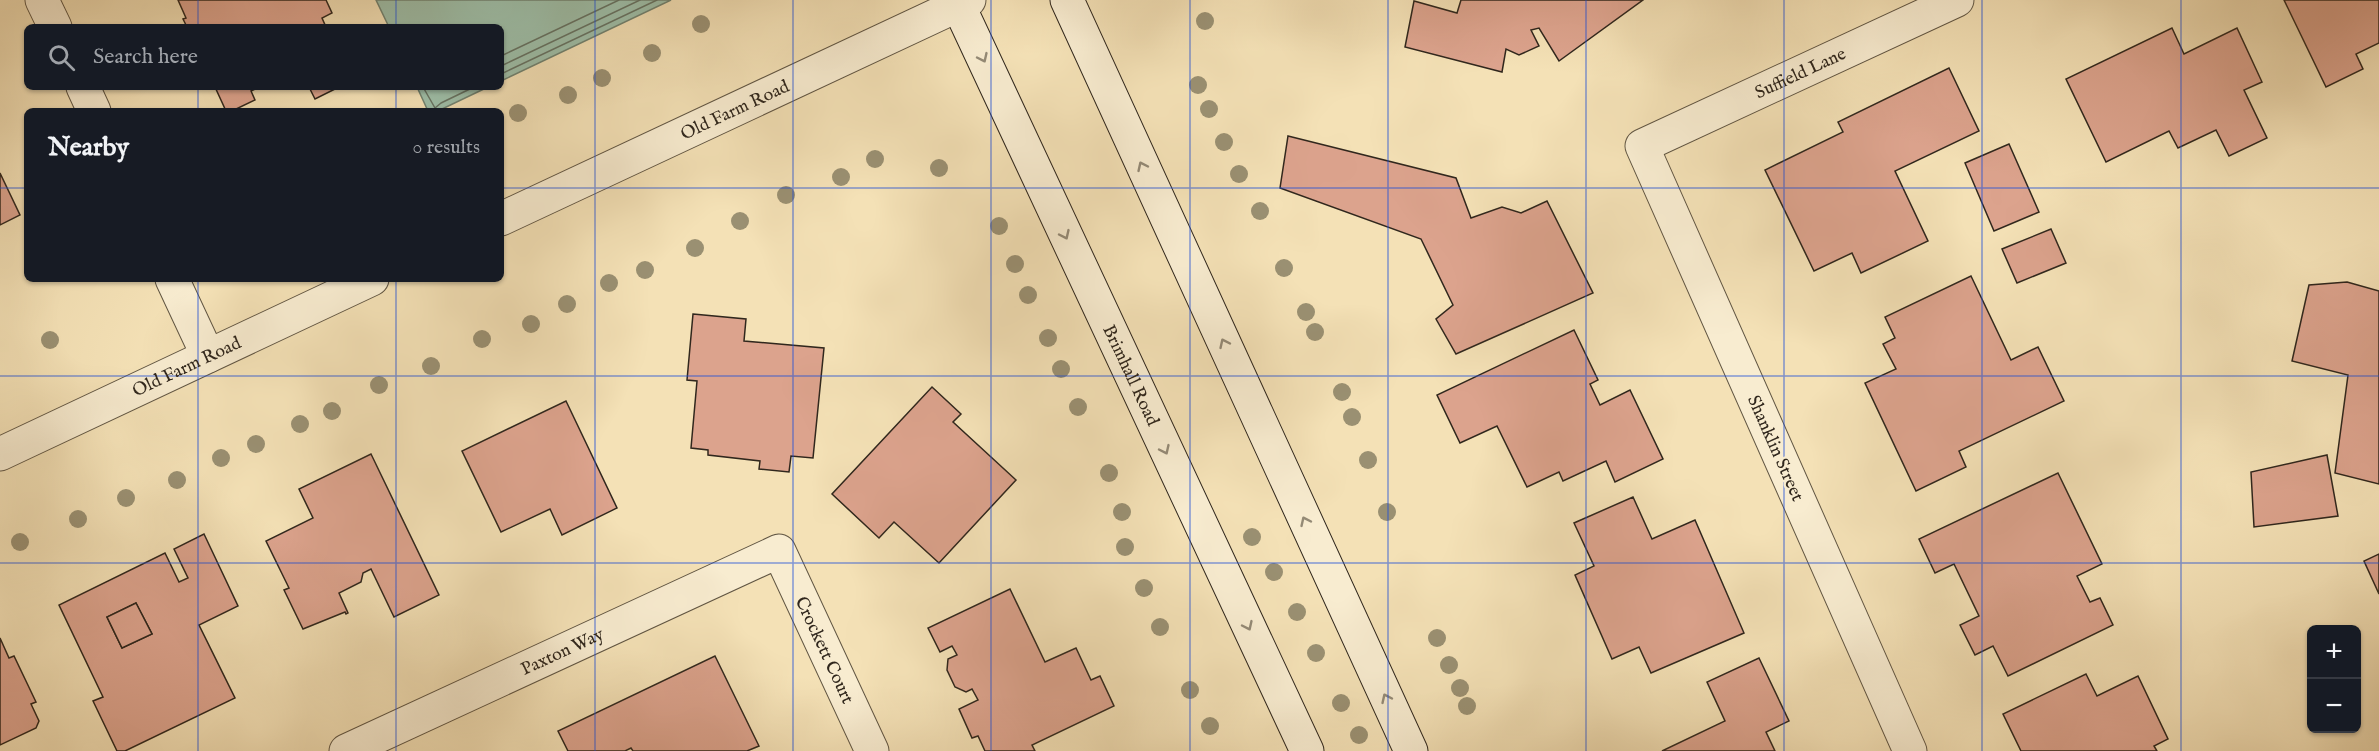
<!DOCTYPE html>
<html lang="en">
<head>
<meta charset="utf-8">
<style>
	:root { --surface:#171b24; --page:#20242c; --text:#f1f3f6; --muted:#9ea1a6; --line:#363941 }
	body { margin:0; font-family:"IM FELL English",serif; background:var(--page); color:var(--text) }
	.controls { position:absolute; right:18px; bottom:18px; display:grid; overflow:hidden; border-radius:9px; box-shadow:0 2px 4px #0004 }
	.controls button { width:54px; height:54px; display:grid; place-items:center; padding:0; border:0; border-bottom:2px solid var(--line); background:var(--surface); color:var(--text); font:30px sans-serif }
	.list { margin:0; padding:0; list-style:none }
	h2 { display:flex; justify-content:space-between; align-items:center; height:78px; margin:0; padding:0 24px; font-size:26px }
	h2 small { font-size:20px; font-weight:400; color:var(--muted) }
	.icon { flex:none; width:33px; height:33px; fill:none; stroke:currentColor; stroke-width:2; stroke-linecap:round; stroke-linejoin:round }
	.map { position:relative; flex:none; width:2379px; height:751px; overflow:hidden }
	.search { position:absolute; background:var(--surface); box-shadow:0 2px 4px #0004; left:24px; top:24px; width:480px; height:66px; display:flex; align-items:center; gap:15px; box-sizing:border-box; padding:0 21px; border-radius:9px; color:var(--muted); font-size:22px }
	.panel { position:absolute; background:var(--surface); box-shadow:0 2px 4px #0004; left:24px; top:108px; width:480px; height:174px; border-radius:9px }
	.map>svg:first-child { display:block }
</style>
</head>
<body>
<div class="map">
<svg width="2379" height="751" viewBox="0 0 2379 751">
	<rect width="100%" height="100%" fill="#f4e1b6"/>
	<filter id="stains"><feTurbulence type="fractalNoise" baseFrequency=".00333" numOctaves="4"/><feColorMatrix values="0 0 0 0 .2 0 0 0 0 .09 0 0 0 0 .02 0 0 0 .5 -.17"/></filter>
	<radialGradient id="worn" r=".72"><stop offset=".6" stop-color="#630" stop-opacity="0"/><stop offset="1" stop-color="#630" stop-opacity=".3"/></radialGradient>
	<g fill="#9dbea8" stroke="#718270" stroke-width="1.5">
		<polygon points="376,0 671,0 501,81 501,27 389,27"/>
		<polygon points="417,87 488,87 438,111 428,111"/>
	</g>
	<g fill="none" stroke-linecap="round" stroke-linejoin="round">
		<g stroke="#667262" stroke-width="1.5">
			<polyline points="501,56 619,0"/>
			<polyline points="501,66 640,0"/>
			<polyline points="501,74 657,0"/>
			<polyline points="423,87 435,108 441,103 474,87"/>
		</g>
	</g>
	<g fill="#dca38d" stroke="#30271d" stroke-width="1.5" fill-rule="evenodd">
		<polygon points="178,0 326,0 332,13 322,18 326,27 187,27 183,19 186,18"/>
		<polygon points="1461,0 1643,0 1559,61 1539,28 1531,30 1539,46 1519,55 1506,49 1502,72 1405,47 1414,1 1457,13"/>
		<polygon points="2284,0 2379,0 2379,43 2356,54 2363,69 2326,87"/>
		<polygon points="2172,28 2184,54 2237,28 2262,82 2244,90 2267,138 2229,156 2216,130 2178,148 2169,131 2106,162 2066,79"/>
		<polygon points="1949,68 1979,131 1895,171 1928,241 1861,273 1852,253 1814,271 1765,170 1843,132 1838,122"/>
		<polygon points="215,87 260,87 251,91 255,100 232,111 226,111"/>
		<polygon points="309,87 339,87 315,99"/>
		<polygon points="1288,136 1456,178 1471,218 1502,207 1521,213 1547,201 1593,293 1456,354 1436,319 1453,305 1421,239 1280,188"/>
		<polygon points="2009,144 2039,212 1994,231 1965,163"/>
		<polygon points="0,173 20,215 0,225"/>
		<polygon points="2051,229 2066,263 2017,283 2002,249"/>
		<polygon points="1971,276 2011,360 2038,347 2064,401 1959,451 1966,467 1916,491 1865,383 1896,369 1883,344 1895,338 1885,317"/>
		<polygon points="2347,282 2379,291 2379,484 2335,473 2348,375 2292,361 2309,285"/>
		<polygon points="693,314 746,319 744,341 824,348 813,458 791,456 789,472 759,469 760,461 708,455 708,450 691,448 697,381 687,380"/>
		<polygon points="1574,330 1598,380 1590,384 1600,405 1630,390 1663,459 1615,482 1606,461 1563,481 1559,472 1527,487 1497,426 1460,443 1437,395"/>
		<polygon points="932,387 961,414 953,422 1016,480 939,563 894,522 879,538 832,494"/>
		<polygon points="566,401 617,508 562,535 550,509 501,532 462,451"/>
		<polygon points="371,454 439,595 394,617 371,569 363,573 361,582 339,593 348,613 346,614 345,612 303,629 284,590 289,588 266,541 313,518 299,489"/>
		<polygon points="2327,455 2338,516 2254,527 2251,472"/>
		<polygon points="2058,473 2102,564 2077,576 2090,602 2100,598 2113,625 2008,676 1993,646 1975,655 1960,625 1979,616 1954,564 1935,573 1919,539"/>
		<polygon points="1633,497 1652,539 1695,520 1744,633 1651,673 1639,647 1612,659 1575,575 1594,566 1574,523"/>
		<path d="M204 534 238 606 199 625 235 698 125 751H117L93 701 103 697 59 605 165 553 179 582 188 578 174 549ZM136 603 152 634 122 648 107 617Z"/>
		<polygon points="2379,554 2379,594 2364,561"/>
		<polygon points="1010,589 1045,662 1076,648 1091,680 1100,676 1114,706 1032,745 1035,751 985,751 978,736 972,738 959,709 978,700 972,689 966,692 955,687 947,670 948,659 957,655 952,646 940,652 928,628"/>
		<polygon points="136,603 152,634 122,648 107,617"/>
		<polygon points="0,638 9,658 14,656 36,702 31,704 39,721 36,728 0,745"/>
		<polygon points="715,656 759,746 747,751 633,751 631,748 625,751 568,751 558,731"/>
		<polygon points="1759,658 1789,721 1766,732 1775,751 1662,751 1725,721 1707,682"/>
		<polygon points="2086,674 2097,696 2138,676 2168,739 2154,746 2157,751 2021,751 2003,714"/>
	</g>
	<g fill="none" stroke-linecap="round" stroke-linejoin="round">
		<defs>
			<g id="street">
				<polyline points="42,0 55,27"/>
				<polyline points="83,87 94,111"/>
				<path id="s1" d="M501 219 969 0"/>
				<polyline points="172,279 208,356"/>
				<path id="s2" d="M0 454 372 279"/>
				<path id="s3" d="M346 751 779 551 872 751"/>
				<path id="s4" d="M1910 751 1642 146 1957 0"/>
			</g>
			<g id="secondary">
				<path id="s5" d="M956 0 1307 751"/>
				<polyline points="1067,0 1411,751"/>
			</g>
		</defs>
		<use href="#street" stroke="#615643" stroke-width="35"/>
		<use href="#secondary" stroke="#30271d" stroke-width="35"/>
		<use href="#street" stroke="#f8ecd0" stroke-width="33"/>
		<use href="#secondary" stroke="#f8ecd0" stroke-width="33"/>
	</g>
	<g fill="#9a9072">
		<circle cx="1205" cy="21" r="9"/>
		<circle cx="701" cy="24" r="9"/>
		<circle cx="652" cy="53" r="9"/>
		<circle cx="602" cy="78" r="9"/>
		<circle cx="1198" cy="85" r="9"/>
		<circle cx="568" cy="95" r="9"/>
		<circle cx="1209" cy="109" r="9"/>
		<circle cx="518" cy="113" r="9"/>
		<circle cx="1224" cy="142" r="9"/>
		<circle cx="875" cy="159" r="9"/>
		<circle cx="939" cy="168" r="9"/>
		<circle cx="1239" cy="174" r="9"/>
		<circle cx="841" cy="177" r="9"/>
		<circle cx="786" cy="195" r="9"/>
		<circle cx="1260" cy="211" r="9"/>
		<circle cx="740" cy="221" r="9"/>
		<circle cx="999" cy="226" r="9"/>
		<circle cx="695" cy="248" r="9"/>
		<circle cx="1015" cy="264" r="9"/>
		<circle cx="1284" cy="268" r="9"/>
		<circle cx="645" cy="270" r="9"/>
		<circle cx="609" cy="283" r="9"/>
		<circle cx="1028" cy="295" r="9"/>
		<circle cx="567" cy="304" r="9"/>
		<circle cx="1306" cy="312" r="9"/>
		<circle cx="531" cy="324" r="9"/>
		<circle cx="1315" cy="332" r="9"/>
		<circle cx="1048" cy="338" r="9"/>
		<circle cx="482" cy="339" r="9"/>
		<circle cx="50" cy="340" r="9"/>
		<circle cx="431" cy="366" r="9"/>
		<circle cx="1061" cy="369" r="9"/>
		<circle cx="379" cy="385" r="9"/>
		<circle cx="1342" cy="392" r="9"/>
		<circle cx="1078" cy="407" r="9"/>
		<circle cx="332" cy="411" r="9"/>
		<circle cx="1352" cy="417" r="9"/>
		<circle cx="300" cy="424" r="9"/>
		<circle cx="256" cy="444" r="9"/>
		<circle cx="221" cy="458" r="9"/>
		<circle cx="1368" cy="460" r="9"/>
		<circle cx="1109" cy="473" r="9"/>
		<circle cx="177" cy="480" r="9"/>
		<circle cx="126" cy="498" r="9"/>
		<circle cx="1122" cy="512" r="9"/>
		<circle cx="1387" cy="512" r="9"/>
		<circle cx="78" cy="519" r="9"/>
		<circle cx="1252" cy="537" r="9"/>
		<circle cx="20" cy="542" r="9"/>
		<circle cx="1125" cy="547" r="9"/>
		<circle cx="1274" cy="572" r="9"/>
		<circle cx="1144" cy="588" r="9"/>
		<circle cx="1297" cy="612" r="9"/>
		<circle cx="1160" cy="627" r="9"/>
		<circle cx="1437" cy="638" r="9"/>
		<circle cx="1316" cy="653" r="9"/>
		<circle cx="1449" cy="665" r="9"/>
		<circle cx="1460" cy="688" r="9"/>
		<circle cx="1190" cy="690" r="9"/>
		<circle cx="1341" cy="703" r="9"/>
		<circle cx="1467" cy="706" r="9"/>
		<circle cx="1210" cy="726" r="9"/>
		<circle cx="1359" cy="735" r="9"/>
	</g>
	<defs><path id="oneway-chevron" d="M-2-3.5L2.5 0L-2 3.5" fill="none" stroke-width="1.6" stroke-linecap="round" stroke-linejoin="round" transform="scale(1.5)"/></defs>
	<g stroke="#948a76">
		<use href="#oneway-chevron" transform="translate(983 58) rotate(65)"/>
		<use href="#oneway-chevron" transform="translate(1142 166) rotate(-115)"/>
		<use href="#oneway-chevron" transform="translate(1065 235) rotate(65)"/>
		<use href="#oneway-chevron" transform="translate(1224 343) rotate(-115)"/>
		<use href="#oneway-chevron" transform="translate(1165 450) rotate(65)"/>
		<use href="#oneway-chevron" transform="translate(1305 521) rotate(-115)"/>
		<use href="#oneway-chevron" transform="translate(1248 626) rotate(65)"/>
		<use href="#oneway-chevron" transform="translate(1386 698) rotate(-115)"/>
	</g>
	<path fill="none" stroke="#1d4ed8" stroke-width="1.5" stroke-opacity="0.55" d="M198 0V27M396 0V27M595 0V751M793 0V751M991 0V751M1190 0V751M1388 0V751M1586 0V751M1784 0V751M1982 0V751M2181 0V751M198 87V111M396 87V111M0 188H27M501 188H2379M198 279V751M396 279V751M0 376H2379M0 563H2379"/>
	<g text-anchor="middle" stroke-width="4.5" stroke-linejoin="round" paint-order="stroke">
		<g font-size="18" fill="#30271d" stroke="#f8ecd0">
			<text dy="6" stroke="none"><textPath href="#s4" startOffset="836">Suffield Lane</textPath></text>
			<text dy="6" stroke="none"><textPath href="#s1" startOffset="258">Old Farm Road</textPath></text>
			<text dy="6" stroke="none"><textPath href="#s2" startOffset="206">Old Farm Road</textPath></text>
			<text dy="6" stroke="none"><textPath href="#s5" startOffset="414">Brimhall Road</textPath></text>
			<text transform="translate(1776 448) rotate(66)" y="6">Shanklin Street</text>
			<text dy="6" stroke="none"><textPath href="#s3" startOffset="238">Paxton Way</textPath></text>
			<text dy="6" stroke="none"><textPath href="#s3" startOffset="586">Crockett Court</textPath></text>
		</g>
	</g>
	<rect width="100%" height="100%" filter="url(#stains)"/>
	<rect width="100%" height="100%" fill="url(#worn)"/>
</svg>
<div class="controls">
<button>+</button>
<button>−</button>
</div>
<div class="search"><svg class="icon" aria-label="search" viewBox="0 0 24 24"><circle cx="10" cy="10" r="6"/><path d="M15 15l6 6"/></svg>Search here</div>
<section class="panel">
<h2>Nearby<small>0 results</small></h2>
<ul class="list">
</ul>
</section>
</div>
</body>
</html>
